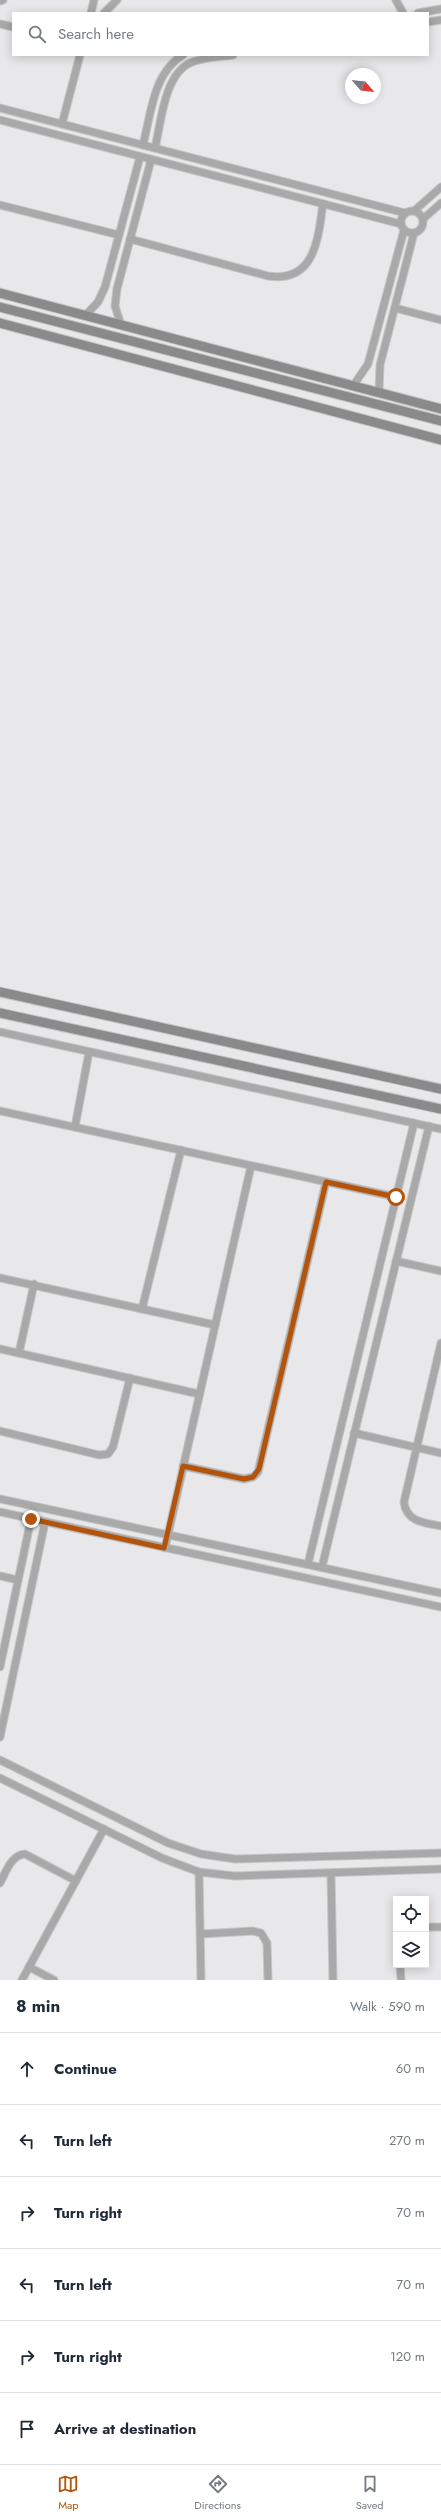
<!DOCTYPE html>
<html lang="en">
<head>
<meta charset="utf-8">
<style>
	:root { --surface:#fff; --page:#f6f6f7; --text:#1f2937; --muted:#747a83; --line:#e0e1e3; --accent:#b45309 }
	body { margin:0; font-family:Jost,sans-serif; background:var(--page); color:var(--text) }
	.controls { position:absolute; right:12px; bottom:12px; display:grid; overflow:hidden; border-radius:0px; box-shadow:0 2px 10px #0003 }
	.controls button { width:36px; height:36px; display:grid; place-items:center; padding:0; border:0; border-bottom:1px solid var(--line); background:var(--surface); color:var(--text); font:20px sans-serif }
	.compass { position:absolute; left:345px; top:68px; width:36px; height:36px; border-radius:50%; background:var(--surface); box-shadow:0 2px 10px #0003; rotate:118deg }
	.stop { position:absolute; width:12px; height:12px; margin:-9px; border:3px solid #b45309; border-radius:50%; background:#fff }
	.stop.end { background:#b45309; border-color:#fff; box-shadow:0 1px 4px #0008 }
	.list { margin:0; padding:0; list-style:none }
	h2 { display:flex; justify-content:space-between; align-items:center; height:52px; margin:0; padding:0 16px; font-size:17px }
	h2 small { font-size:13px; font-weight:400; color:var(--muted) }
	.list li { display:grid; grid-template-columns:26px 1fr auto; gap:12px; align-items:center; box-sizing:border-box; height:72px; padding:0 16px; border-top:1px solid var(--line) }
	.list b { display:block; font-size:15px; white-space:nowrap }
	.list em { font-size:13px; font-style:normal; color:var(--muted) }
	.icon { flex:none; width:22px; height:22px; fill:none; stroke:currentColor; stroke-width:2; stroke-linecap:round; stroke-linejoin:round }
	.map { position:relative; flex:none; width:441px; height:1980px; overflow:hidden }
	.search { position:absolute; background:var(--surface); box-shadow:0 2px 10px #0003; left:12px; right:12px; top:12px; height:44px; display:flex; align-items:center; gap:10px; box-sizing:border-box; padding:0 14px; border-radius:0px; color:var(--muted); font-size:15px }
	.sheet { height:484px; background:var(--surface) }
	nav { display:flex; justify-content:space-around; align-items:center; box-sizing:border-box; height:56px; border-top:1px solid var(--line); background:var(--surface); font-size:11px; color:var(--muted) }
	nav a { display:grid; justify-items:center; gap:2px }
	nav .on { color:var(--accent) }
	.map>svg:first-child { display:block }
</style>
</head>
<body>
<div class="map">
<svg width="441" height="1980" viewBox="0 0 441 1980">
	<rect width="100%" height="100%" fill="#e8e8ea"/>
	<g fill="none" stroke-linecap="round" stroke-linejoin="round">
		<defs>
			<g id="street">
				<polyline points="396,0 403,13"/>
				<polyline points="0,1 3,0"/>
				<polyline points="91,13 94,0"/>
				<polyline points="104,13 117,0"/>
				<polyline points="418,13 441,9"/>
				<polyline points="428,22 441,20"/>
				<polyline points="0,24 13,27"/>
				<polyline points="0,108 405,213"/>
				<polyline points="0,120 401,224"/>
				<polyline points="62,124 80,55"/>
				<path d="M143 145C151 114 153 73 183 55"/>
				<path d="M155 148C161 123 164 75 190 63 202 57 220 57 233 55"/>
				<polyline points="0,205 119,235"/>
				<circle cx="412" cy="222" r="11"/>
				<polyline points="414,211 441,187"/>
				<polyline points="423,219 441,203"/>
				<path d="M130 239 268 276C315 283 318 239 323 204"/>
				<polyline points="395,308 441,320"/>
				<polyline points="85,316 98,302 105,287 140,157"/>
				<polyline points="121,325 115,306 117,289 151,160"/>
				<polyline points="353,386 368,364 404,230"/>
				<polyline points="379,393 380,365 414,233"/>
				<polyline points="0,1032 441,1129"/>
				<polyline points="0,1111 396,1197"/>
				<polyline points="75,1127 89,1052"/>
				<polyline points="396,1261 441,1271"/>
				<polyline points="0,1278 215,1325"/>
				<polyline points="142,1309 181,1150"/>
				<path d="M441 1343 404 1502C406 1522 425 1523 441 1526"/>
				<polyline points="0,1349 199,1394"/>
				<polyline points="19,1353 34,1284"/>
				<polyline points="0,1431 99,1455 108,1454 113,1447 130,1378"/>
				<polyline points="354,1433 441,1453"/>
				<polyline points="183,1466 244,1479 253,1477 258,1472 326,1182"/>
				<polyline points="0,1499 441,1593"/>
				<polyline points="0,1512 441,1607"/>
				<polyline points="165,1548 251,1166"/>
				<polyline points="308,1564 414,1123"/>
				<polyline points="322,1567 429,1126"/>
				<polyline points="0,1576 18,1580"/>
				<polyline points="0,1667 31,1519"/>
				<polyline points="0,1737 45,1522"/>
				<polyline points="0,1760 168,1843 201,1854 235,1859 441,1853"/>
				<polyline points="0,1778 162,1858 199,1872 235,1876 441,1869"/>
				<polyline points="199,1872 201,1980"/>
				<polyline points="331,1873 333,1980"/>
				<path d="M0 1883C6 1872 11 1855 25 1854L76 1881"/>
				<polyline points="426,1927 441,1927"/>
				<polyline points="201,1934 253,1931 261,1933 267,1943 268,1980"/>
				<polyline points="400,1965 401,1980"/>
				<polyline points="29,1967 54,1980"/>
				<polyline points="22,1980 104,1829"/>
			</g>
			<g id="secondary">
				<polyline points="0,293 441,409"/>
				<polyline points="0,307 441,421"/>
				<polyline points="0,323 441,440"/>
				<polyline points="0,992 441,1089"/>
				<polyline points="0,1013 441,1109"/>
			</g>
		</defs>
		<use href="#street" stroke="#c5c5c6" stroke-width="9"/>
		<use href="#secondary" stroke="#c5c5c6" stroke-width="11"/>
		<use href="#street" stroke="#aaa9a9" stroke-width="7"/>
		<use href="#secondary" stroke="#8b8a8a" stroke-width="9"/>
	</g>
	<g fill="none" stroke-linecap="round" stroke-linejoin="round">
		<polyline stroke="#b45309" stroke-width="5" points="31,1519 164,1548 183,1466 244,1479 253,1477 259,1469 326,1182 396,1197"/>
	</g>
</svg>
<div class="controls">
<button><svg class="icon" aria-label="locate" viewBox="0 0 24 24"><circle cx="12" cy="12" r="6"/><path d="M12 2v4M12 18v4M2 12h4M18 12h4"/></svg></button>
<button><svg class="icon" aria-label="layers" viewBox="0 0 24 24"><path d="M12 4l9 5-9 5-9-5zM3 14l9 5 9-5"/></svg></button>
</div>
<svg class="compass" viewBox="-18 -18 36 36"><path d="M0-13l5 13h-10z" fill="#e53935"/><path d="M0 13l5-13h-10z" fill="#747a83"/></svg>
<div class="stop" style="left:396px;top:1197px"></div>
<div class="stop end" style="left:31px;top:1519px"></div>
<div class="search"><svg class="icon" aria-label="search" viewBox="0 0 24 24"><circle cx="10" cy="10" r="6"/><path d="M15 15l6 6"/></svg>Search here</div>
</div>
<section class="sheet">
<h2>8 min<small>Walk · 590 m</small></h2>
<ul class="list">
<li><svg class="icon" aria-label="ahead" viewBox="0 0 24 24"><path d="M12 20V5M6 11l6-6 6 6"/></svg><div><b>Continue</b></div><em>60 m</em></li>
<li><svg class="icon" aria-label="left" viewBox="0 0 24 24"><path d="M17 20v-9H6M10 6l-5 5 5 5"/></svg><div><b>Turn left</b></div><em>270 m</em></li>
<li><svg class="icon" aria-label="right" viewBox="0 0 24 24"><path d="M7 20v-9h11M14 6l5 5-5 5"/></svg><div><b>Turn right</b></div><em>70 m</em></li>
<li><svg class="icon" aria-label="left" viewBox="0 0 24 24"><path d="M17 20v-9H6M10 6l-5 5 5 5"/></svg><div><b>Turn left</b></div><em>70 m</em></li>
<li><svg class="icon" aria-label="right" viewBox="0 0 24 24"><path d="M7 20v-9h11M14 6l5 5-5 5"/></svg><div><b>Turn right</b></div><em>120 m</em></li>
<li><svg class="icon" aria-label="arrive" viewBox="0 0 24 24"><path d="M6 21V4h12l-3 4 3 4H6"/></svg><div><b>Arrive at destination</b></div></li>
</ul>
</section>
<nav>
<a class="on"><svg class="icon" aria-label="map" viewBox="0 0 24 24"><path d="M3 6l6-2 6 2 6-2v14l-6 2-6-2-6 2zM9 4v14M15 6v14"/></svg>Map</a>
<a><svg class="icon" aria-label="directions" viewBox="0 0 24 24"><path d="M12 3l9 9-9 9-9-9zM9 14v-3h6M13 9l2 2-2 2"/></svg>Directions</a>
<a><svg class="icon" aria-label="saved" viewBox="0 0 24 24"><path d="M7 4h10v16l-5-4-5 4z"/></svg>Saved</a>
</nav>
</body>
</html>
